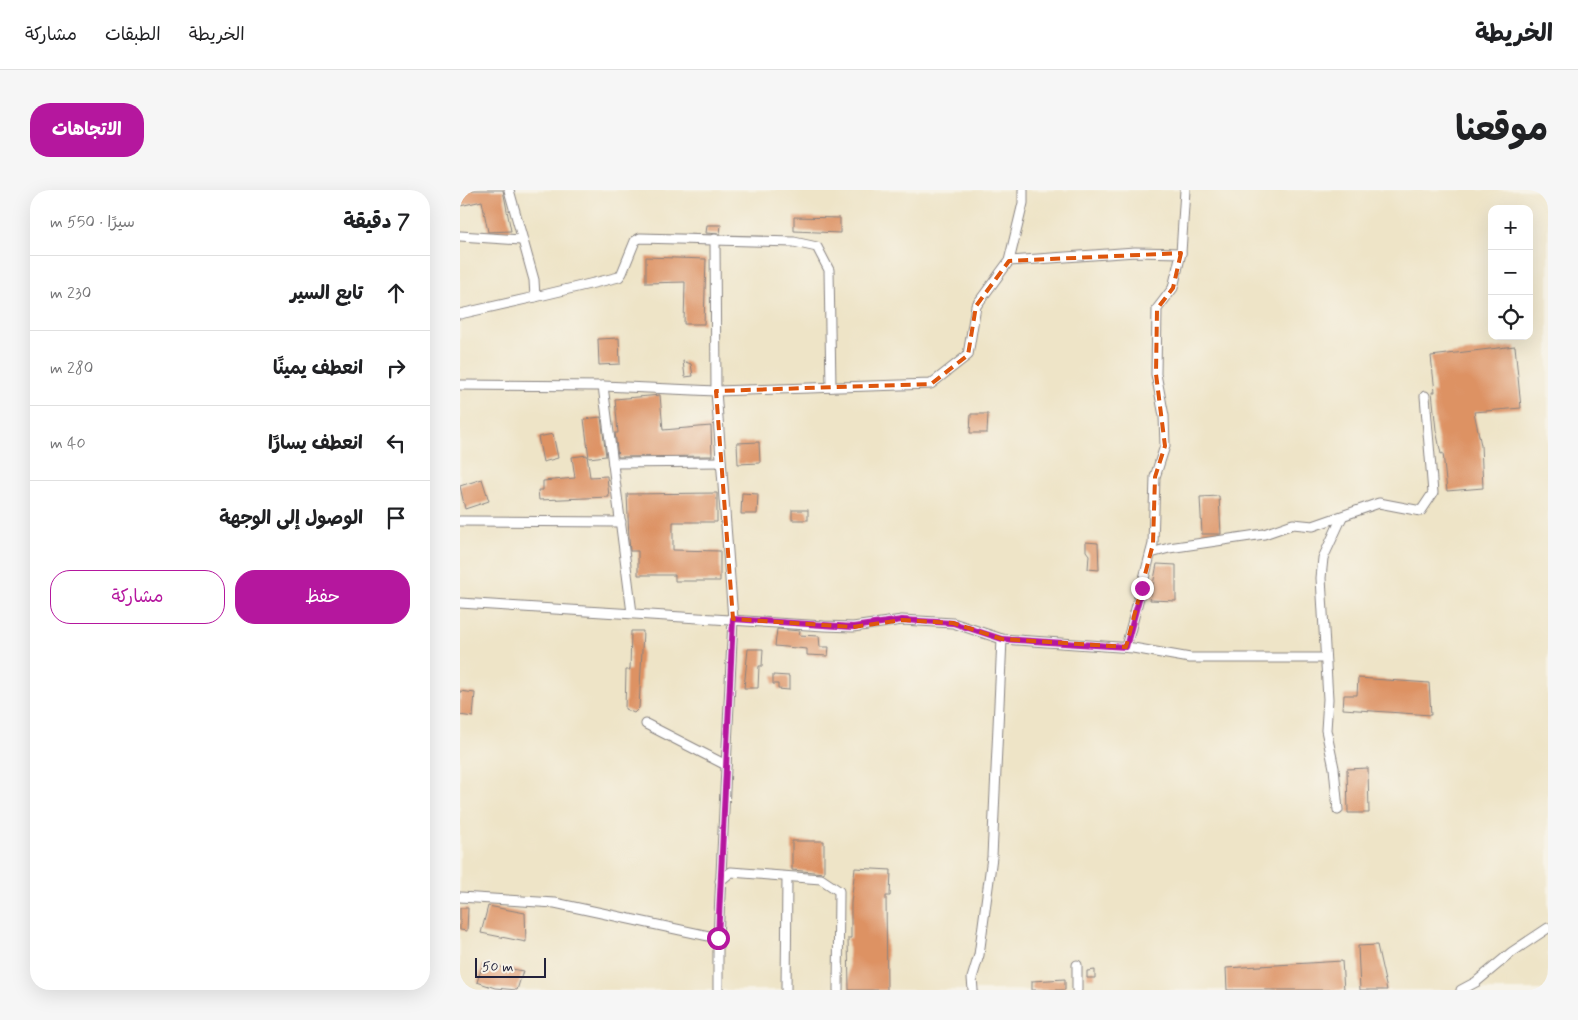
<!DOCTYPE html>
<html lang="ar">
<head>
<meta charset="utf-8">
<style>
	:root { --surface:#fff; --page:#f6f6f6; --text:#202124; --muted:#757577; --line:#e0e0e0; --accent:#b5179e }
	body { margin:0; font-family:Mynerve,"Playpen Sans Arabic",sans-serif; background:var(--page); color:var(--text); direction:rtl }
	.controls { position:absolute; right:15px; top:15px; display:grid; overflow:hidden; border-radius:10px; box-shadow:0 5px 20px #0002 }
	.controls button { width:45px; height:45px; display:grid; place-items:center; padding:0; border:0; border-bottom:1px solid var(--line); background:var(--surface); color:var(--text); font:25px sans-serif }
	.scale { position:absolute; left:15px; bottom:12px; width:71px; box-sizing:border-box; padding-left:5px; border:2px solid #22223b; border-top:0; font-size:14px; line-height:18px; white-space:nowrap; color:#22223b; -webkit-text-stroke:4px #f7f3e8; paint-order:stroke }
	.stop { position:absolute; width:15px; height:15px; margin:-11px; border:4px solid #b5179e; border-radius:50%; background:#fff }
	.stop.end { background:#b5179e; border-color:#fff; box-shadow:0 1px 5px #0008 }
	.list { margin:0; padding:0; list-style:none }
	h2 { display:flex; justify-content:space-between; align-items:center; height:65px; margin:0; padding:0 20px; font-size:21px }
	h2 small { font-size:16px; font-weight:400; color:var(--muted) }
	.list li { display:grid; grid-template-columns:32px 1fr auto; gap:15px; align-items:center; box-sizing:border-box; height:75px; padding:0 20px; border-top:1px solid var(--line) }
	.list b { display:block; font-size:19px; white-space:nowrap }
	.list em { font-size:16px; font-style:normal; color:var(--muted) }
	.actions { display:flex; gap:10px; padding:15px 20px }
	.actions a { flex:1; padding:11px 0; border:1px solid var(--accent); border-radius:20px; text-align:center; font-size:18px; color:var(--accent) }
	.actions .main { background:var(--accent); color:#fff }
	.icon { flex:none; width:28px; height:28px; fill:none; stroke:currentColor; stroke-width:2; stroke-linecap:round; stroke-linejoin:round }
	.map { position:relative; flex:none; width:1088px; height:800px; overflow:hidden; direction:ltr; border-radius:20px }
	header { display:flex; align-items:center; gap:30px; box-sizing:border-box; height:70px; padding:0 25px; background:var(--surface); border-bottom:1px solid var(--line) }
	header strong { font-size:24px }
	nav { display:flex; gap:28px; margin-inline-start:auto; font-size:18px }
	.intro { display:flex; align-items:center; justify-content:space-between; box-sizing:border-box; height:120px; padding:0 30px }
	h1 { margin:0; font-size:35px }
	.button { padding:12px 22px; border-radius:20px; background:var(--accent); color:#fff; font-size:18px; font-weight:700 }
	main { display:flex; gap:30px; padding:0 30px }
	aside { flex:1; background:var(--surface); border-radius:20px; box-shadow:0 5px 20px #0002 }
	.map>svg:first-child { display:block }
</style>
</head>
<body>
<header>
<strong>الخريطة</strong>
<nav><a>الخريطة</a><a>الطبقات</a><a>مشاركة</a></nav>
</header>
<div class="intro"><h1>موقعنا</h1><a class="button">الاتجاهات</a></div>
<main>
<div class="map">
<svg width="1088" height="800" viewBox="0 0 1088 800">
	<rect width="100%" height="100%" fill="#f7f3e8"/>
	<filter id="ink" filterUnits="userSpaceOnUse"><feTurbulence type="fractalNoise" baseFrequency=".02" numOctaves="2"/><feDisplacementMap in="SourceGraphic" scale="10" xChannelSelector="R" yChannelSelector="G"/><feConvolveMatrix kernelMatrix="1 2 1 2 8 2 1 2 1" color-interpolation-filters="sRGB"/></filter>
	<filter id="wash" filterUnits="userSpaceOnUse"><feTurbulence type="fractalNoise" baseFrequency=".0096" numOctaves="4" result="noise"/><feDisplacementMap in="SourceGraphic" scale="20" xChannelSelector="R" yChannelSelector="G"/><feGaussianBlur stdDeviation="1.12" result="paint"/><feColorMatrix in="noise" values="0 0 0 0 0 0 0 0 0 0 0 0 0 0 0 0 0 1.4 0 .05"/><feComposite in="paint" operator="in"/></filter>
	<g filter="url(#wash)">
		<rect width="100%" height="100%" fill="#eee4c7"/>
		<g id="blocks">
			<g fill="#dd9264">
				<polygon points="0,0 43,0 51,41 28,42 22,11 0,16"/>
				<polygon points="334,27 380,28 380,43 334,41"/>
				<polygon points="247,35 261,35 260,44 246,43"/>
				<polygon points="186,67 246,69 244,134 224,134 225,92 186,93"/>
				<polygon points="159,148 160,174 139,175 138,149"/>
				<polygon points="1055,156 1061,218 1014,222 1021,255 1023,298 987,301 983,263 981,264 976,240 972,202 975,202 971,166"/>
				<polygon points="223,171 231,174 233,186 225,187"/>
				<polygon points="200,205 203,240 251,236 252,266 158,267 155,243 158,243 155,209"/>
				<polygon points="511,224 528,224 527,243 510,243"/>
				<polygon points="141,227 146,266 129,268 124,229"/>
				<polygon points="93,244 98,268 83,272 78,247"/>
				<polygon points="299,252 300,273 278,274 277,253"/>
				<polygon points="127,265 130,287 147,286 149,307 79,310 78,300 83,300 83,291 115,288 112,267"/>
				<polygon points="22,289 29,311 5,319 0,296"/>
				<polygon points="257,303 257,332 213,332 213,360 260,361 260,391 215,391 215,385 178,385 178,361 170,361 169,349 167,304"/>
				<polygon points="282,303 298,304 297,324 281,324"/>
				<polygon points="759,306 761,344 742,344 740,307"/>
				<rect x="332" y="320" width="16" height="10"/>
				<polygon points="626,352 638,353 639,380 628,379 629,365 626,361"/>
				<polygon points="697,374 716,375 716,411 690,410"/>
				<polygon points="317,439 340,441 339,445 359,446 360,457 369,457 368,466 347,465 347,459 315,456"/>
				<polygon points="171,441 183,441 179,518 174,523 165,519 166,480 170,480"/>
				<polygon points="288,459 303,459 302,476 299,476 298,498 284,498"/>
				<polygon points="313,485 329,486 329,500 318,499 318,494 313,494"/>
				<polygon points="898,488 969,493 971,525 883,519 884,505 897,505"/>
				<polygon points="0,501 15,503 13,527 0,525"/>
				<polygon points="908,578 909,623 888,623 887,579"/>
				<polygon points="332,651 364,651 364,683 332,680"/>
				<polygon points="395,678 431,680 430,706 426,706 427,800 389,800 388,748 391,748 391,713"/>
				<polygon points="28,716 65,723 66,752 21,743"/>
				<polygon points="0,718 8,718 7,741 0,740"/>
				<polygon points="917,755 927,800 900,800 898,756"/>
				<polygon points="882,771 884,800 767,800 766,778"/>
				<polygon points="23,774 63,781 57,800 35,798 17,792"/>
				<polygon points="635,780 635,788 627,788 627,781"/>
				<polygon points="605,789 605,800 572,800 572,791"/>
			</g>
		</g>
	</g>
	<g filter="url(#ink)">
		<use href="#blocks" fill-opacity="0" stroke="#888381" stroke-width="1"/>
		<g fill="none" stroke-linecap="round" stroke-linejoin="round">
			<defs>
				<g id="minor">
					<polyline points="0,46 61,50"/>
					<polyline points="255,49 256,201 273,429 258,748 258,800"/>
					<polyline points="549,71 675,62 721,63 725,0"/>
					<polyline points="75,107 159,87 162,83 175,51 180,48 334,52 357,57 369,80 371,197"/>
					<polyline points="0,124 75,107 74,90 49,0"/>
					<polyline points="0,195 143,196 256,201 471,194 508,165 516,116 549,71 563,13 563,0"/>
					<polyline points="143,196 172,423"/>
					<polyline points="153,273 261,272"/>
					<polyline points="0,331 161,332"/>
					<polyline points="691,363 709,358 804,344 833,334 853,336 919,313 961,321 973,303 965,206"/>
					<polyline points="0,413 364,436 393,437 442,430 493,433 542,449 673,458 730,468 865,468"/>
					<polyline points="666,457 693,354 695,287 705,256 704,226 696,184 697,119 713,98 721,63"/>
					<polyline points="186,534 266,575"/>
					<polyline points="878,620 874,578 866,540 868,509 861,388 863,368 882,327"/>
					<polyline points="260,691 271,682 361,689 379,701 378,800"/>
					<polyline points="0,707 95,713 258,748"/>
					<polyline points="326,800 327,687"/>
					<polyline points="513,800 512,788 519,765 532,667 542,449"/>
					<polyline points="617,800 617,775"/>
					<polyline points="1001,800 1016,792 1052,762 1088,738"/>
				</g>
			</defs>
			<use href="#minor" stroke="#888381" stroke-width="11"/>
			<use href="#minor" stroke="#fff" stroke-width="9"/>
		</g>
	</g>
	<g fill="none" stroke-linecap="round" stroke-linejoin="round" filter="url(#ink)">
		<polyline stroke="#b5179e" stroke-width="6" points="258,748 273,429 393,437 442,430 493,433 542,449 666,457 682,398"/>
	</g>
	<path fill="none" stroke="#de560e" stroke-width="4" stroke-dasharray="10 6" stroke-linejoin="round" d="M721 63 713 98 697 119 696 184 705 256 695 287 693 354 666 457 542 449 493 433 442 430 393 437 273 429 256 201 471 194 508 165 516 116 549 71Z"/>
</svg>
<div class="controls">
<button>+</button>
<button>−</button>
<button><svg class="icon" aria-label="locate" viewBox="0 0 24 24"><circle cx="12" cy="12" r="6"/><path d="M12 2v4M12 18v4M2 12h4M18 12h4"/></svg></button>
</div>
<div class="scale">50 m</div>
<div class="stop" style="left:258px;top:748px"></div>
<div class="stop end" style="left:682px;top:398px"></div>
</div>
<aside>
<h2>7 دقيقة<small>سيرًا · 550 m</small></h2>
<ul class="list">
<li><svg class="icon" aria-label="ahead" viewBox="0 0 24 24"><path d="M12 20V5M6 11l6-6 6 6"/></svg><div><b>تابع السير</b></div><em>230 m</em></li>
<li><svg class="icon" aria-label="right" viewBox="0 0 24 24"><path d="M7 20v-9h11M14 6l5 5-5 5"/></svg><div><b>انعطف يمينًا</b></div><em>280 m</em></li>
<li><svg class="icon" aria-label="left" viewBox="0 0 24 24"><path d="M17 20v-9H6M10 6l-5 5 5 5"/></svg><div><b>انعطف يسارًا</b></div><em>40 m</em></li>
<li><svg class="icon" aria-label="arrive" viewBox="0 0 24 24"><path d="M6 21V4h12l-3 4 3 4H6"/></svg><div><b>الوصول إلى الوجهة</b></div></li>
</ul>
<div class="actions"><a class="main">حفظ</a><a>مشاركة</a></div>
</aside>
</main>
</body>
</html>
